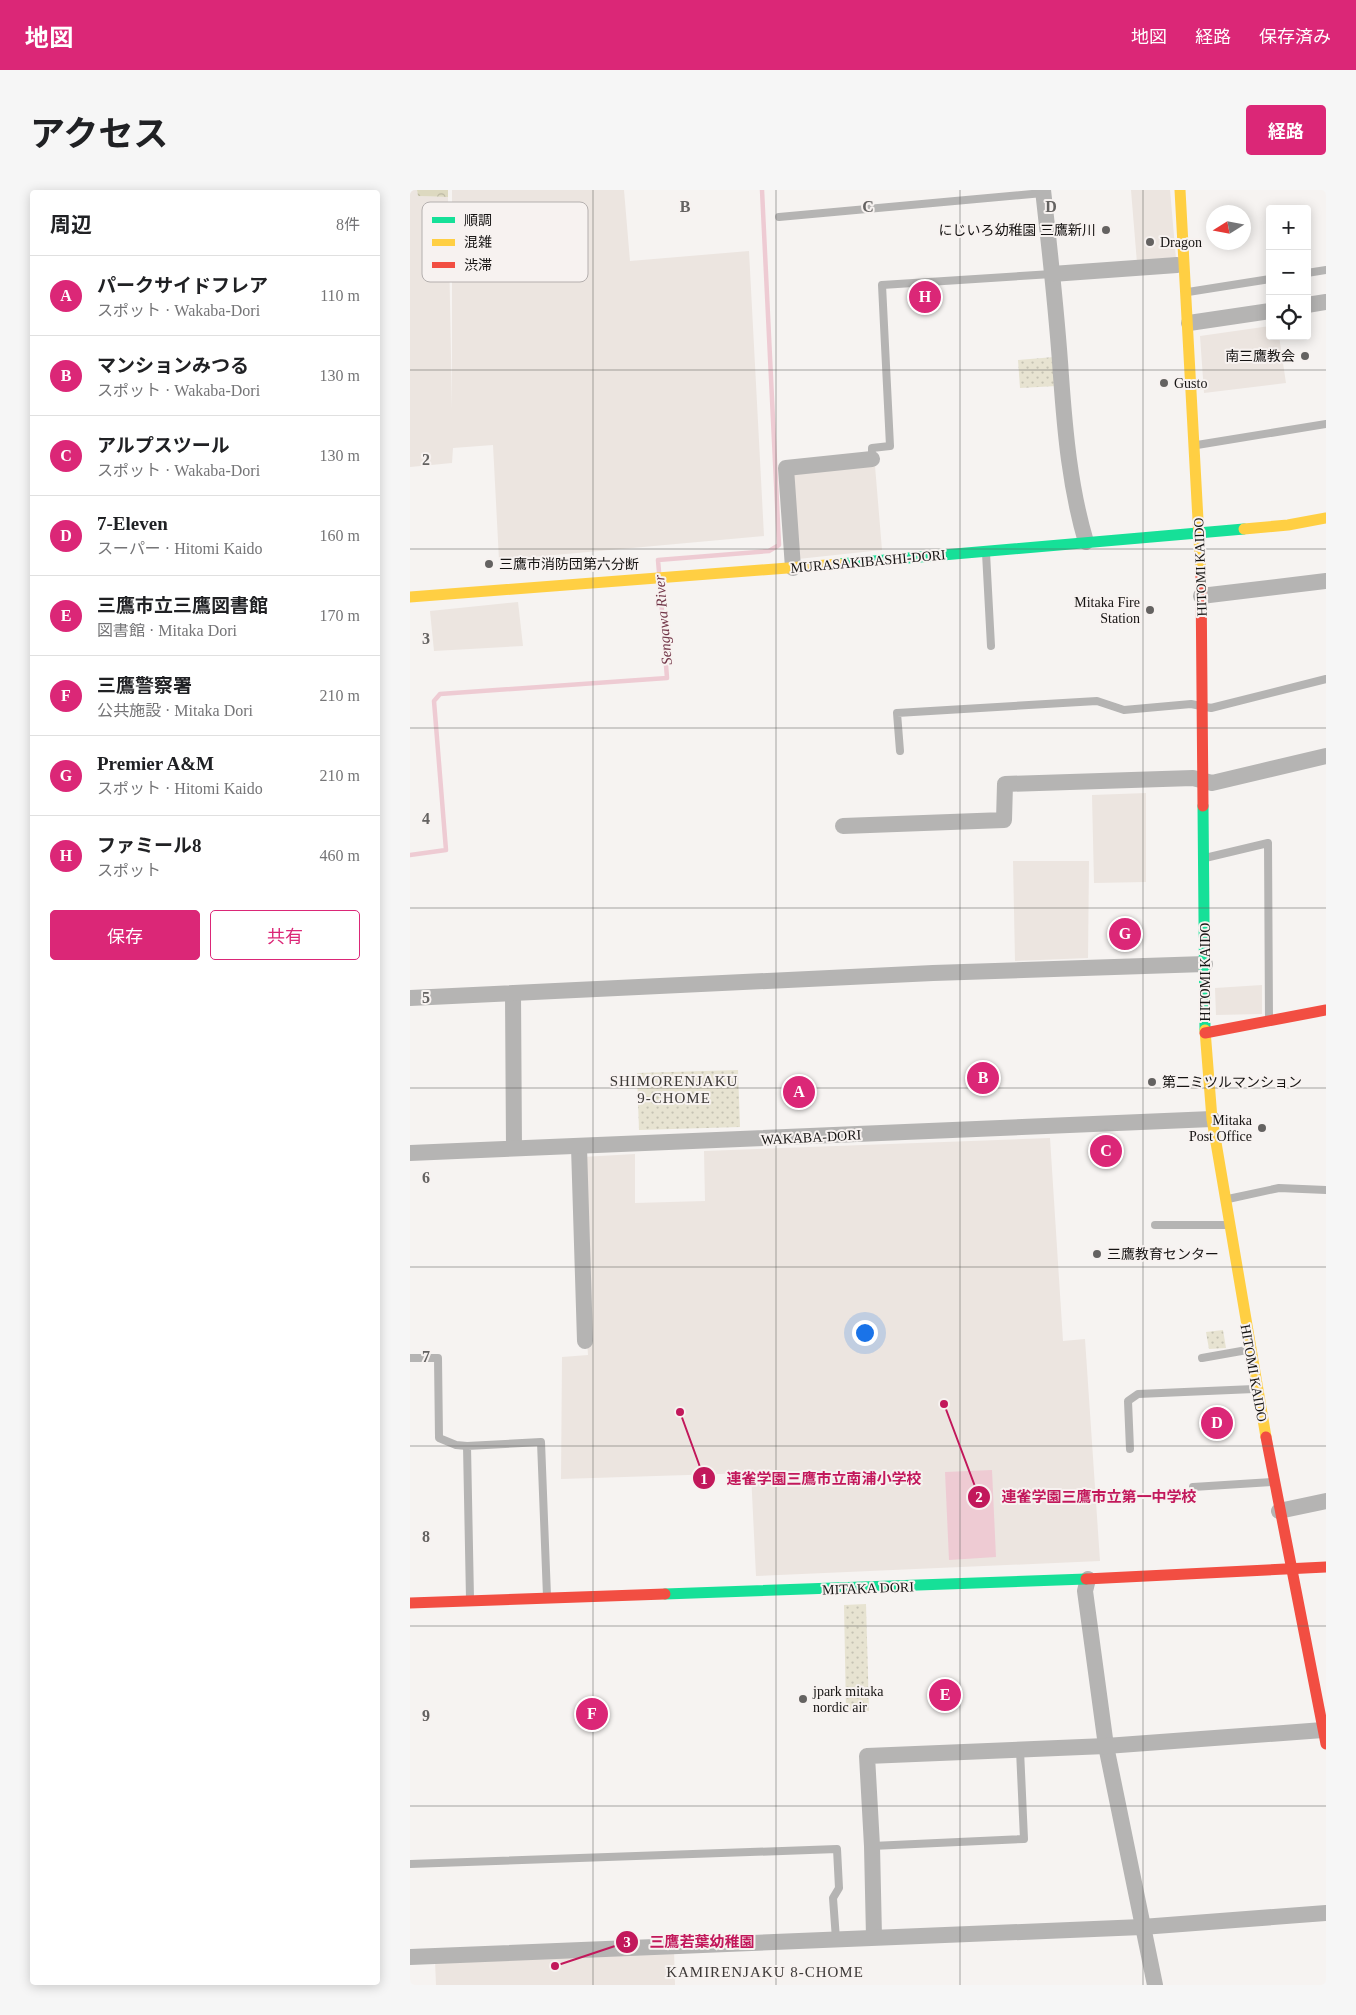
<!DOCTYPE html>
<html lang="ja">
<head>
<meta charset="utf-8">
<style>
	:root { --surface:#fff; --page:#f6f6f6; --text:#202124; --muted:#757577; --line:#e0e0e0; --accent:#db2777 }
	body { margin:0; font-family:"Times New Roman","Noto Sans JP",serif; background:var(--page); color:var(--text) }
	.controls { position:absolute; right:15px; top:15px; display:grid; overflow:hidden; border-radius:5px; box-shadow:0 2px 12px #0003 }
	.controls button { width:45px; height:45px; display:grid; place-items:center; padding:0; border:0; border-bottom:1px solid var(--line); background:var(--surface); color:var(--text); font:25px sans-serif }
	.compass { position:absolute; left:796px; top:15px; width:45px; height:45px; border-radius:50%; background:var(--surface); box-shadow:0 2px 12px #0003; rotate:259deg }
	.you { position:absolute; left:454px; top:1142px; width:18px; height:18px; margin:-12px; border:4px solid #fff; border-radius:50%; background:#1a73e8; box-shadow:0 0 0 8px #1a73e833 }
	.badge { display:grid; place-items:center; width:32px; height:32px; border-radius:50%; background:var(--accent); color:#fff; font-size:16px; font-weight:700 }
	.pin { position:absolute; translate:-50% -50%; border:2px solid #fff; box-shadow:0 1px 5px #0006 }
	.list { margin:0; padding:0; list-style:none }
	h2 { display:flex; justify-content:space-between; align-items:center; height:65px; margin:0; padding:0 20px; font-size:21px }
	h2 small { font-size:16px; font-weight:400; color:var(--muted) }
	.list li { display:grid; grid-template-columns:32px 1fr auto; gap:15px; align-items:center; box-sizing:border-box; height:80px; padding:0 20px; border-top:1px solid var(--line) }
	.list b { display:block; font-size:19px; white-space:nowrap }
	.list p { margin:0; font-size:16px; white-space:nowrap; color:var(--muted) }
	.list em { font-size:16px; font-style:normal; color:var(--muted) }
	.actions { display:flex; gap:10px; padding:15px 20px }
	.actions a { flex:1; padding:11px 0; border:1px solid var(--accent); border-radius:5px; text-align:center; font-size:18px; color:var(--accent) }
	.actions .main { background:var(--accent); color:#fff }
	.icon { flex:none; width:28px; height:28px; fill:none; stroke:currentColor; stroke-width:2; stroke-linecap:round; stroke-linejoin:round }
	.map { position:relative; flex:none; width:916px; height:1795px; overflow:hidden; border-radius:5px }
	header { display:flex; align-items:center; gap:30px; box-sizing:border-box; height:70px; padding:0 25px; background:var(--accent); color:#fff }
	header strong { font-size:24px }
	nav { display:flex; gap:28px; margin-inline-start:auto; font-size:18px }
	.intro { display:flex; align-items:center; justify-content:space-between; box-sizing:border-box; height:120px; padding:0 30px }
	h1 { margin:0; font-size:35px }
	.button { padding:12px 22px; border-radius:5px; background:var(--accent); color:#fff; font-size:18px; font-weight:700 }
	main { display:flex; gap:30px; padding:0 30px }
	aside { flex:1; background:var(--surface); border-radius:5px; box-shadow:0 2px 12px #0003 }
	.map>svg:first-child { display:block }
</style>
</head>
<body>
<header>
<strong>地図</strong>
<nav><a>地図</a><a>経路</a><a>保存済み</a></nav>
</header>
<div class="intro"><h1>アクセス</h1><a class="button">経路</a></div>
<main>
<aside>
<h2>周辺<small>8件</small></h2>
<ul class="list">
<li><span class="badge">A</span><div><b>パークサイドフレア</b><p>スポット · Wakaba-Dori</p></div><em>110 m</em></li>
<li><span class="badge">B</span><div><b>マンションみつる</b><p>スポット · Wakaba-Dori</p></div><em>130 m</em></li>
<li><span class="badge">C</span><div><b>アルプスツール</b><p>スポット · Wakaba-Dori</p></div><em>130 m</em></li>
<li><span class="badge">D</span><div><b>7-Eleven</b><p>スーパー · Hitomi Kaido</p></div><em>160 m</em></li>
<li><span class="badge">E</span><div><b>三鷹市立三鷹図書館</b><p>図書館 · Mitaka Dori</p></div><em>170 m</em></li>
<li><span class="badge">F</span><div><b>三鷹警察署</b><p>公共施設 · Mitaka Dori</p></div><em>210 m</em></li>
<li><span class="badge">G</span><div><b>Premier A&amp;M</b><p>スポット · Hitomi Kaido</p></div><em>210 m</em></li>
<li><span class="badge">H</span><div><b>ファミール8</b><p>スポット</p></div><em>460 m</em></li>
</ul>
<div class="actions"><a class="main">保存</a><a>共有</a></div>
</aside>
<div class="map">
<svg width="916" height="1795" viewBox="0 0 916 1795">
	<defs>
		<pattern id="forest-crowns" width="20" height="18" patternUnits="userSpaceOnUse" patternTransform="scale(1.25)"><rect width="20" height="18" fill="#ddd9c0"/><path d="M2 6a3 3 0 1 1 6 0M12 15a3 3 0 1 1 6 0" fill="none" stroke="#bdb9a4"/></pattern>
		<pattern id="park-dots" width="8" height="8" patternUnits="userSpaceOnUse" patternTransform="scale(1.25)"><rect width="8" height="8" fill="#e7e3d1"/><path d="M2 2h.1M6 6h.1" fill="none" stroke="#c5c2b3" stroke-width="1.8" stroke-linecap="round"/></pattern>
	</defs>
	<rect width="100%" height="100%" fill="#f6f3f1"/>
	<g fill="#ece5e0">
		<polygon points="0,0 7,0 8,6 38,7 42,219 42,0 214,0 220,71 339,61 354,346 89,370 83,255 43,258 42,273 0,277"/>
		<polygon points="721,0 760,0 766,69 727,73"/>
		<polygon points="860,136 860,146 869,146 876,193 794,203 790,146"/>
		<polygon points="465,276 472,360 388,369 380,285"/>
		<polygon points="108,412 113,456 24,461 20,421"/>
		<polygon points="736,603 736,692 684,693 682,605"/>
		<polygon points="603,671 679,671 678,768 605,771"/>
		<polygon points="852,795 852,824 806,825 805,798"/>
		<polygon points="640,948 653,1151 675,1149 690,1371 346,1386 341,1283 151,1289 152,1167 178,1165 173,1092 172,967 225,964 225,1013 295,1011 294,961"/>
		<polygon points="264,1759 265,1795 26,1795 25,1770"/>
	</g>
	<polygon fill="url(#forest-crowns)" points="0,0 38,0 38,7 8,6 7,0"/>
	<g fill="url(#park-dots)">
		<polygon points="644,167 647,196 610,198 608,170"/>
		<polygon points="328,880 330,937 229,940 227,883"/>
		<polygon points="813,1140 816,1158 799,1159 796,1142"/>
		<polygon points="456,1414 459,1521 436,1521 434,1415"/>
	</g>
	<polygon fill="#eecbd3" points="582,1280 586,1367 539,1370 535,1282"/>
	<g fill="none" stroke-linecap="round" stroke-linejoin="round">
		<g stroke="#eecbd3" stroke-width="4.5">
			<polyline points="249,382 248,370 359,361 369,355 352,0"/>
			<polyline points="0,665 36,660 24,511 30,504 257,488 250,395"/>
		</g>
		<g stroke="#b5b4b3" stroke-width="8">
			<polyline points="369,27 633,3"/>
			<polyline points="897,83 916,80"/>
			<polyline points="778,102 860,89"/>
			<polyline points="787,255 916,234"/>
			<polyline points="462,269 462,258 480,256 472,95 642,84"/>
			<polyline points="576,363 581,456"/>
			<polyline points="490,561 487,523 687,511 714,520 781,514 801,518 916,489"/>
			<polyline points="795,668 858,653 859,829"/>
			<polyline points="818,1009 869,998 916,1000"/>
			<polyline points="745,1035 818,1035"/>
			<polyline points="0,1168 28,1168 29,1248 46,1255 57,1256"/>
			<polyline points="792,1168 837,1160"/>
			<polyline points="720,1259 718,1211 728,1204 844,1199"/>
			<polyline points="783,1297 862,1292"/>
			<polyline points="60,1409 57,1256 131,1252 137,1406"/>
			<polyline points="462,1656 614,1649 610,1560"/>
			<polyline points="0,1674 427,1659 429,1698 423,1708 426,1749"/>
		</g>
		<g stroke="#b5b4b3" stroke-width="16">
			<path d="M633 0C640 62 647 124 651 186 655 242 660 298 676 352"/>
			<polyline points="642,84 767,75"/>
			<polyline points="897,115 916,112"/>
			<polyline points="779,133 860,121"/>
			<polyline points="383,378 376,278 462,269"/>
			<polyline points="791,406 916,391"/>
			<polyline points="433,636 594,630 595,594 783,588 802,593 916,566"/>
			<polyline points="103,804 104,958"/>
			<polyline points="0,808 523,783 795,774"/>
			<polyline points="169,957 175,1151"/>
			<polyline points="0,963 802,929"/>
			<polyline points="869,1321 916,1311"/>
			<polyline points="678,1389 675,1401 696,1556 745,1795"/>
			<polyline points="464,1747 462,1656 457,1566 696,1556 913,1540"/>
			<polyline points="0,1767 732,1737 916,1723"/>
		</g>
		<g stroke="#16e098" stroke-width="11">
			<polyline points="429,374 834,339"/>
			<polyline points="793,616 795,840"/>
			<polyline points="255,1404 676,1389"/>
		</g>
		<g stroke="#ffcf43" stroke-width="11">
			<polyline points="770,0 791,385"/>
			<polyline points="834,339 878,335 916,328"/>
			<polyline points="0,407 429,374"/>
			<polyline points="795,840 802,929 856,1247"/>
		</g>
		<g stroke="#f24e42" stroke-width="11">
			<polyline points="791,385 793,616"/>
			<polyline points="795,843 916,820"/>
			<polyline points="856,1247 916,1554"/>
			<polyline points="676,1389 916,1377"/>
			<polyline points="0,1413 255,1404"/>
		</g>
	</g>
	<path fill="none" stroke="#646261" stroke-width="1" stroke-opacity="0.55" d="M183 0V1795M366 0V1795M550 0V1795M733 0V1795M0 180H916M0 359H916M0 538H916M0 718H916M0 898H916M0 1077H916M0 1256H916M0 1436H916M0 1616H916"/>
	<g fill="#646261" stroke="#f7f2f0" stroke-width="2">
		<circle cx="696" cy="40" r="5"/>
		<circle cx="740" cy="52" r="5"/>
		<circle cx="895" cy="166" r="5"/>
		<circle cx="754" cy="193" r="5"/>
		<circle cx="79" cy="374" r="5"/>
		<circle cx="740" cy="420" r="5"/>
		<circle cx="742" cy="892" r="5"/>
		<circle cx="852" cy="938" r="5"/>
		<circle cx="687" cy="1064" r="5"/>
		<circle cx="393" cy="1509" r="5"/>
	</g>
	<g text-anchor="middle" stroke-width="4" stroke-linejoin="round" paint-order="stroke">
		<g font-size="14" fill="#161413" stroke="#f7f2f0" text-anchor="start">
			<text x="686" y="45" text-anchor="end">にじいろ幼稚園 三鷹新川</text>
			<text x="750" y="57">Dragon</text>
			<text x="885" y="171" text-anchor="end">南三鷹教会</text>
			<text x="764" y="198">Gusto</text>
			<text x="89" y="379">三鷹市消防団第六分断</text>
			<text x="730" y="417" text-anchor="end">Mitaka Fire<tspan x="730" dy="16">Station</tspan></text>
			<text x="752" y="897">第二ミツルマンション</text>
			<text x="842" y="935" text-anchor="end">Mitaka<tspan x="842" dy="16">Post Office</tspan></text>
			<text x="697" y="1069">三鷹教育センター</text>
			<text x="403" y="1506">jpark mitaka<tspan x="403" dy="16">nordic air</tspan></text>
		</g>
		<g font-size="14" fill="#161413" stroke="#f7f2f0">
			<text transform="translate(458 371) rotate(-5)" y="5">MURASAKIBASHI-DORI</text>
			<text transform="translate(790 377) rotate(-92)" y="5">HITOMI KAIDO</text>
			<text transform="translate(795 782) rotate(-90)" y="5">HITOMI KAIDO</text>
			<text transform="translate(401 947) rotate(-3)" y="5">WAKABA-DORI</text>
			<text transform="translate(844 1183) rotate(80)" y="5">HITOMI KAIDO</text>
			<text transform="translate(458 1398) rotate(-2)" y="5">MITAKA DORI</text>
		</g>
		<g font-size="15" font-style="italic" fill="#723648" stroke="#f7f2f0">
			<text transform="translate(253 430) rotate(-95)" y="5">Sengawa River</text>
		</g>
		<g font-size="15" letter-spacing="1" fill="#3c3836" stroke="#f7f2f0">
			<text x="264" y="896">SHIMORENJAKU<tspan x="264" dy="17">9-CHOME</tspan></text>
			<text x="355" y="1787">KAMIRENJAKU 8-CHOME</text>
		</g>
	</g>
	<rect x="12" y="12" width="166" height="80" rx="8" fill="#f7f2f0" stroke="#b4afae" stroke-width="1"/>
	<rect x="22" y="27" width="23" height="6" fill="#16e098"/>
	<rect x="22" y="49" width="23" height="7" fill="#ffcf43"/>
	<rect x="22" y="72" width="23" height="6" fill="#f24e42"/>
	<g font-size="14" fill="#161413">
		<text x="54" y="35">順調</text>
		<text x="54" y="57">混雑</text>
		<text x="54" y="80">渋滞</text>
	</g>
	<g font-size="16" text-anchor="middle" font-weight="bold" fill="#646261" stroke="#f7f2f0" stroke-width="4" stroke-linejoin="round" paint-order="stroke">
		<text x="275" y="22">B</text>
		<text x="458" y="22">C</text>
		<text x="641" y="22">D</text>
		<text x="16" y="275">2</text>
		<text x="16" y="454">3</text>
		<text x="16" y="634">4</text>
		<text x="16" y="813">5</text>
		<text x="16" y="993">6</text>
		<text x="16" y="1172">7</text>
		<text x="16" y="1352">8</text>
		<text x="16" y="1531">9</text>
	</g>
	<path fill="none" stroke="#c2185b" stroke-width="2" d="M270 1222L294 1288M534 1214L569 1307M145 1776L217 1752"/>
	<g fill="#c2185b" stroke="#f7f2f0" stroke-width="2">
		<circle cx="270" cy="1222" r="5"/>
		<circle cx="534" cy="1214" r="5"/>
		<circle cx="145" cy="1776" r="5"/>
		<circle cx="294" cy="1288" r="12"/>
		<circle cx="569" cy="1307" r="12"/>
		<circle cx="217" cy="1752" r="12"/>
	</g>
	<g font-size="15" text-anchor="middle" font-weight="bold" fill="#fff">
		<text x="294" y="1294">1</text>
		<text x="569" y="1312">2</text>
		<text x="217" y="1757">3</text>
	</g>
	<g font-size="15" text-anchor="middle" font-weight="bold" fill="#c2185b" stroke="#f7f2f0" stroke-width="4" stroke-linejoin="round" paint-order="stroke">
		<text x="414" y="1294">連雀学園三鷹市立南浦小学校</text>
		<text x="689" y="1312">連雀学園三鷹市立第一中学校</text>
		<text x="292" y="1757">三鷹若葉幼稚園</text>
	</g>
</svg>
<div class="controls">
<button>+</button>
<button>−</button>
<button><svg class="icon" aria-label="locate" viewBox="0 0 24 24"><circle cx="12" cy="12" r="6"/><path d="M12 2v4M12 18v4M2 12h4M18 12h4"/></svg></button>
</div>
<svg class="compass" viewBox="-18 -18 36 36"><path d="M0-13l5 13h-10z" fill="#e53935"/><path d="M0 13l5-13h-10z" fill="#757577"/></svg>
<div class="you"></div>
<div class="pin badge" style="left:389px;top:902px">A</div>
<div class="pin badge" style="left:573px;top:888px">B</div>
<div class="pin badge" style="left:696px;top:961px">C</div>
<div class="pin badge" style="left:807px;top:1233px">D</div>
<div class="pin badge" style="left:535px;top:1505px">E</div>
<div class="pin badge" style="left:182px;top:1524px">F</div>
<div class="pin badge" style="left:715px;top:744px">G</div>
<div class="pin badge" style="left:515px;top:107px">H</div>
</div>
</main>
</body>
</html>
